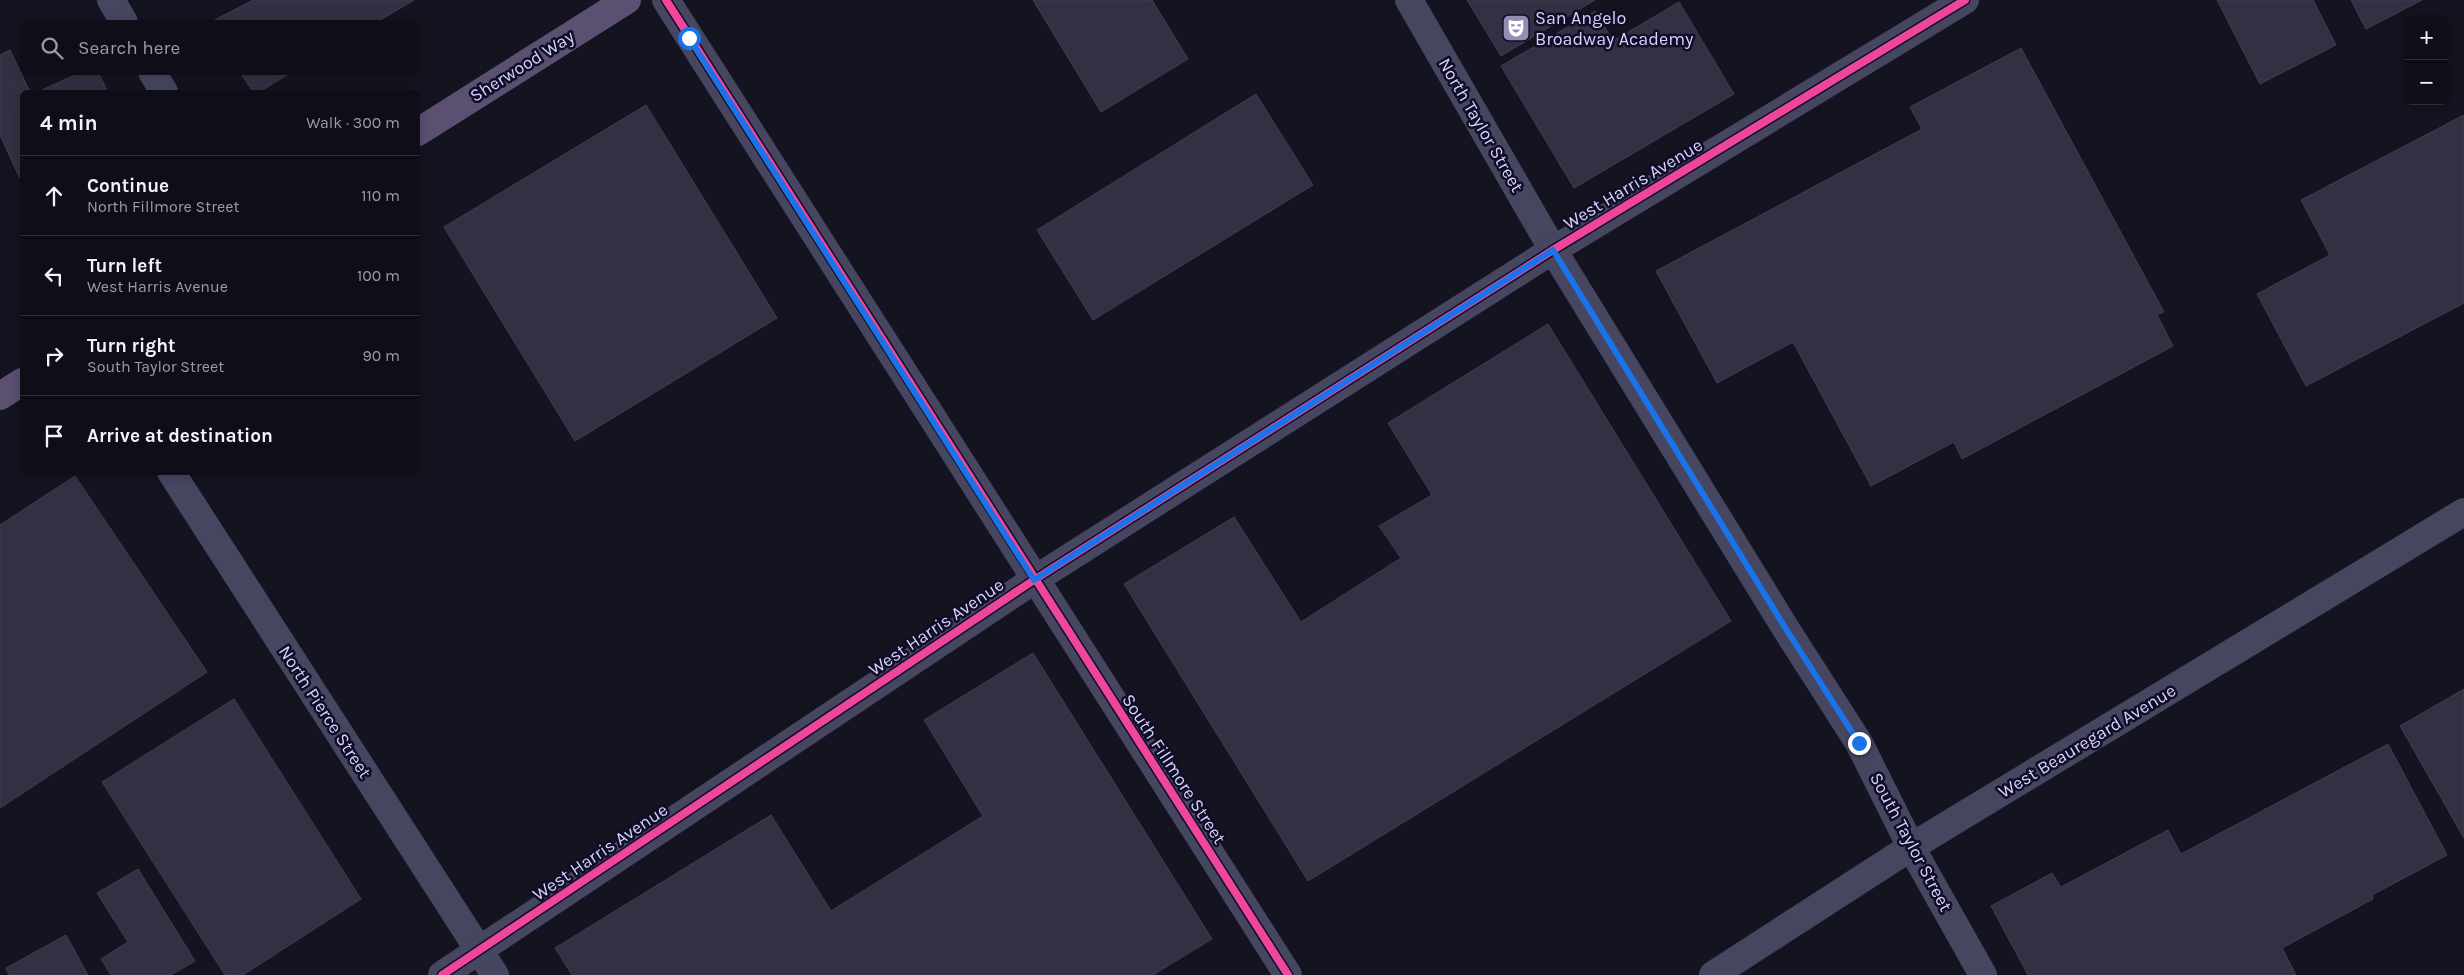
<!DOCTYPE html>
<html lang="en">
<head>
<meta charset="utf-8">
<style>
	:root { --surface:#0f0e18; --page:#1d1c25; --text:#f1f3f6; --muted:#9b9ca2; --line:#2f2e37 }
	body { margin:0; font-family:Karla,sans-serif; background:var(--page); color:var(--text) }
	.controls { position:absolute; right:15px; top:15px; display:grid; overflow:hidden; border-radius:8px; box-shadow:0 2px 12px #0003 }
	.controls button { width:45px; height:45px; display:grid; place-items:center; padding:0; border:0; border-bottom:1px solid var(--line); background:var(--surface); color:var(--text); font:25px sans-serif }
	.stop { position:absolute; width:15px; height:15px; margin:-11px; border:4px solid #1a73e8; border-radius:50%; background:#fff }
	.stop.end { background:#1a73e8; border-color:#fff; box-shadow:0 1px 5px #0008 }
	.list { margin:0; padding:0; list-style:none }
	h2 { display:flex; justify-content:space-between; align-items:center; height:65px; margin:0; padding:0 20px; font-size:21px }
	h2 small { font-size:16px; font-weight:400; color:var(--muted) }
	.list li { display:grid; grid-template-columns:32px 1fr auto; gap:15px; align-items:center; box-sizing:border-box; height:80px; padding:0 20px; border-top:1px solid var(--line) }
	.list b { display:block; font-size:19px; white-space:nowrap }
	.list p { margin:0; font-size:16px; white-space:nowrap; color:var(--muted) }
	.list em { font-size:16px; font-style:normal; color:var(--muted) }
	.icon { flex:none; width:28px; height:28px; fill:none; stroke:currentColor; stroke-width:2; stroke-linecap:round; stroke-linejoin:round }
	.map { position:relative; flex:none; width:2464px; height:975px; overflow:hidden }
	.search { position:absolute; background:var(--surface); box-shadow:0 2px 12px #0003; left:20px; top:20px; width:400px; height:55px; display:flex; align-items:center; gap:12px; box-sizing:border-box; padding:0 18px; border-radius:8px; color:var(--muted); font-size:19px }
	.panel { position:absolute; background:var(--surface); box-shadow:0 2px 12px #0003; left:20px; top:90px; width:400px; height:385px; border-radius:8px }
	.map>svg:first-child { display:block }
</style>
</head>
<body>
<div class="map">
<svg width="2464" height="975" viewBox="0 0 2464 975">
	<rect width="100%" height="100%" fill="#141320"/>
	<g fill="#323042" stroke="#413c54">
		<polygon points="253,0 414,0 377,22 211,22"/>
		<polygon points="1033,0 1152,0 1188,59 1101,112"/>
		<polygon points="1467,0 1595,0 1501,56"/>
		<polygon points="2217,0 2313,0 2336,45 2260,84"/>
		<polygon points="2351,0 2422,0 2366,29"/>
		<polygon points="1679,2 1734,94 1574,188 1501,66 1595,11 1613,41"/>
		<polygon points="2021,48 2164,312 2157,315 2173,346 1962,459 1954,442 1871,486 1793,342 1717,383 1656,271 1922,129 1910,107"/>
		<polygon points="10,50 30,92 22,92 22,183 0,135 0,55"/>
		<polygon points="81,72 98,72 108,92 38,92"/>
		<polygon points="240,72 292,72 259,92 253,92"/>
		<polygon points="1256,94 1313,185 1093,320 1037,230"/>
		<polygon points="646,105 777,318 575,441 444,227"/>
		<polygon points="2464,115 2464,303 2306,386 2257,294 2330,255 2301,200"/>
		<polygon points="1548,324 1731,621 1308,881 1124,584 1234,517 1301,622 1401,558 1379,526 1432,495 1388,423"/>
		<polygon points="75,476 207,672 0,808 0,525"/>
		<polygon points="1033,653 1212,939 1153,975 572,975 555,948 771,815 831,911 983,816 924,720"/>
		<polygon points="2464,689 2464,838 2400,726"/>
		<polygon points="234,699 361,899 243,975 225,975 102,782"/>
		<polygon points="2388,744 2447,855 2372,895 2373,899 2282,948 2296,975 2028,975 1991,906 2052,873 2061,887 2168,830 2181,854"/>
		<polygon points="138,869 195,961 171,975 111,975 101,959 128,942 97,893"/>
		<polygon points="66,935 88,975 9,975 6,968"/>
	</g>
	<g fill="none" stroke-linecap="round" stroke-linejoin="round">
		<g stroke="#474661" stroke-width="28">
			<polyline points="111,0 124,22"/>
			<polyline points="666,0 1288,975"/>
			<polyline points="1409,0 1553,250 1786,629 1859,743 1911,847 1983,975"/>
			<polyline points="152,72 164,92"/>
			<polyline points="171,472 495,975"/>
			<polyline points="442,975 1034,580 1553,250 1965,0"/>
		</g>
		<polyline stroke="#474661" stroke-width="28" points="1713,975 1911,847 2464,512"/>
		<g stroke="#5b5072" stroke-width="28">
			<polyline points="418,132 627,0"/>
			<polyline points="0,396 22,382"/>
		</g>
		<defs>
			<g id="cycleway">
				<polyline points="666,0 1288,975"/>
				<polyline points="442,975 1034,580 1553,250 1965,0"/>
			</g>
		</defs>
		<use href="#cycleway" stroke="#100d26" stroke-width="11"/>
		<use href="#cycleway" stroke="#ed469a" stroke-width="8"/>
	</g>
	<g fill="none" stroke-linecap="round" stroke-linejoin="round">
		<polyline stroke="#1a73e8" stroke-width="6" points="689,38 1034,580 1553,250 1786,629 1859,743"/>
	</g>
	<defs>
		<symbol id="theatre-square" viewBox="-11 -11 22 22"><rect x="-9" y="-9" width="18" height="18" rx="4" fill="#928eb1" stroke="#100d26"/><path d="M-5-5.5Q0-4 5-5.5V0Q5 5 0 6Q-5 5-5 0ZM-3.3-2.5H-1v1.5H-3.3ZM1-2.5H3.3v1.5H1ZM-2.8 1Q0 5.5 2.8 1Z" fill="#fff"/></symbol>
	</defs>
	<g fill-rule="evenodd">
		<use href="#theatre-square" x="1500" y="12" width="32" height="32"/>
	</g>
	<g text-anchor="middle" stroke-width="5" stroke-linejoin="round" paint-order="stroke">
		<g font-size="18" fill="#d6d1ff" stroke="#100d26" text-anchor="start">
			<text x="1535" y="24">San Angelo<tspan x="1535" dy="21">Broadway Academy</tspan></text>
		</g>
		<g font-size="18" fill="#d6d1ff" stroke="#100d26">
			<text transform="translate(522 66) rotate(-32)" y="6">Sherwood Way</text>
			<text transform="translate(1481 125) rotate(60)" y="6">North Taylor Street</text>
			<text transform="translate(1633 184) rotate(-31)" y="6">West Harris Avenue</text>
			<text transform="translate(936 627) rotate(-34)" y="6">West Harris Avenue</text>
			<text transform="translate(325 712) rotate(57)" y="6">North Pierce Street</text>
			<text transform="translate(2087 741) rotate(-31)" y="6">West Beauregard Avenue</text>
			<text transform="translate(1174 769) rotate(57)" y="6">South Fillmore Street</text>
			<text transform="translate(1911 842) rotate(62)" y="6">South Taylor Street</text>
			<text transform="translate(600 852) rotate(-34)" y="6">West Harris Avenue</text>
		</g>
	</g>
</svg>
<div class="controls">
<button>+</button>
<button>−</button>
</div>
<div class="stop" style="left:689px;top:38px"></div>
<div class="stop end" style="left:1859px;top:743px"></div>
<div class="search"><svg class="icon" aria-label="search" viewBox="0 0 24 24"><circle cx="10" cy="10" r="6"/><path d="M15 15l6 6"/></svg>Search here</div>
<section class="panel">
<h2>4 min<small>Walk · 300 m</small></h2>
<ul class="list">
<li><svg class="icon" aria-label="ahead" viewBox="0 0 24 24"><path d="M12 20V5M6 11l6-6 6 6"/></svg><div><b>Continue</b><p>North Fillmore Street</p></div><em>110 m</em></li>
<li><svg class="icon" aria-label="left" viewBox="0 0 24 24"><path d="M17 20v-9H6M10 6l-5 5 5 5"/></svg><div><b>Turn left</b><p>West Harris Avenue</p></div><em>100 m</em></li>
<li><svg class="icon" aria-label="right" viewBox="0 0 24 24"><path d="M7 20v-9h11M14 6l5 5-5 5"/></svg><div><b>Turn right</b><p>South Taylor Street</p></div><em>90 m</em></li>
<li><svg class="icon" aria-label="arrive" viewBox="0 0 24 24"><path d="M6 21V4h12l-3 4 3 4H6"/></svg><div><b>Arrive at destination</b></div></li>
</ul>
</section>
</div>
</body>
</html>
